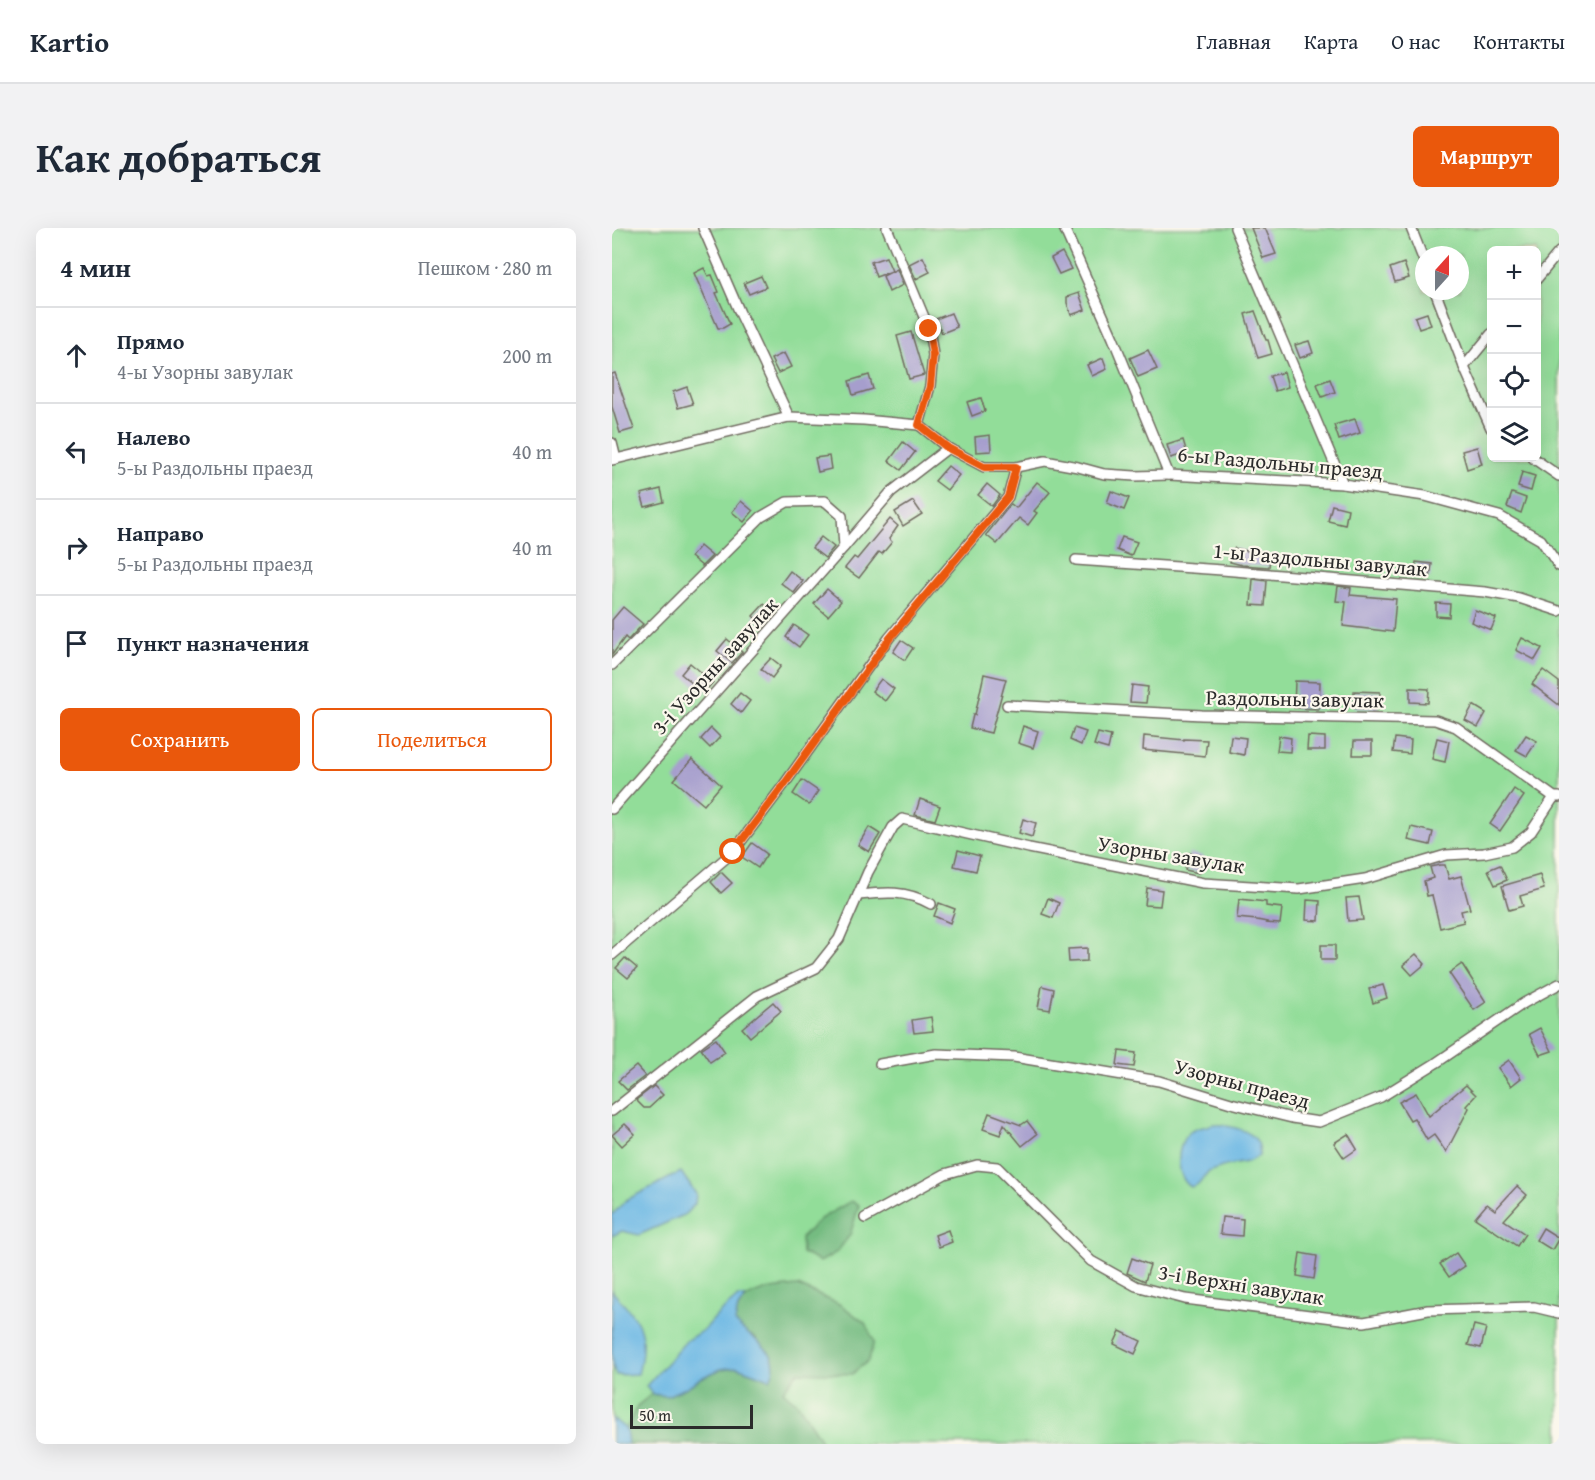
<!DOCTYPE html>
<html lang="ru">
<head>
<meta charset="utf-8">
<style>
	:root { --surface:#fff; --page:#f2f2f3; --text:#1f2937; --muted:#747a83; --line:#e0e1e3; --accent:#ea580c }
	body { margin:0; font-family:"Gentium Book Plus",serif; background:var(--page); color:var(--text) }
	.controls { position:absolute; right:18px; top:18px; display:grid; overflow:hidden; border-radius:9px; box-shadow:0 6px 24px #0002 }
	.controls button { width:54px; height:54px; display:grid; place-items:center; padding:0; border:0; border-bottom:2px solid var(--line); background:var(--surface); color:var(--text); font:30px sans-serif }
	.compass { position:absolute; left:803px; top:18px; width:54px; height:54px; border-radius:50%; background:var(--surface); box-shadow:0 6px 24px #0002; rotate:21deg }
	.scale { position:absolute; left:18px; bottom:15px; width:123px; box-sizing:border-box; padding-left:6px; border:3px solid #2b2b2b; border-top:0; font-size:16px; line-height:21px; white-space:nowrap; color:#2b2b2b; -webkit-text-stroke:4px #fbf7ec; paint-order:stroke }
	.stop { position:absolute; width:18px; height:18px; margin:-14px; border:4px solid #ea580c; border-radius:50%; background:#fff }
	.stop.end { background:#ea580c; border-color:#fff; box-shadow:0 2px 6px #0008 }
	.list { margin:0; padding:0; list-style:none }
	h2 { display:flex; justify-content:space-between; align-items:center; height:78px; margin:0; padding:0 24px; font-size:26px }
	h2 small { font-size:20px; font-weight:400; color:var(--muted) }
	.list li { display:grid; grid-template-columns:39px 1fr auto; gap:18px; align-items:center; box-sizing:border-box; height:96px; padding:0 24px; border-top:2px solid var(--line) }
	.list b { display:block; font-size:22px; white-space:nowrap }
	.list p { margin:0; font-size:20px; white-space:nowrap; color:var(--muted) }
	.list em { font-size:20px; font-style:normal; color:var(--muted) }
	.actions { display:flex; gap:12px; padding:18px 24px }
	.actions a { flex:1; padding:14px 0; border:2px solid var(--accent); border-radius:9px; text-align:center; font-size:21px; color:var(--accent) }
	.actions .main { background:var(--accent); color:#fff }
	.icon { flex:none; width:33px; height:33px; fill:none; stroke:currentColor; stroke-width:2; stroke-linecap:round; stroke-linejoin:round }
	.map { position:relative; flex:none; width:947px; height:1216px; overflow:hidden; border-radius:9px }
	header { display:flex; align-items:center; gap:36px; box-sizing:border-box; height:84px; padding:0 30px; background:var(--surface); border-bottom:2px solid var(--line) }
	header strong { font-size:28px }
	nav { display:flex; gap:33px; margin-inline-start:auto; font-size:21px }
	.intro { display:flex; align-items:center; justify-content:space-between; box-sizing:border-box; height:144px; padding:0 36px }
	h1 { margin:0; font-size:42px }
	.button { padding:15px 27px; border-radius:9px; background:var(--accent); color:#fff; font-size:21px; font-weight:700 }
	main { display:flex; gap:36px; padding:0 36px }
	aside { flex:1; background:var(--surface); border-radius:9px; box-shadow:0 6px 24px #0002 }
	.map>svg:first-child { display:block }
</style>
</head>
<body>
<header>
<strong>Kartio</strong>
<nav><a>Главная</a><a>Карта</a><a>О нас</a><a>Контакты</a></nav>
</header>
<div class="intro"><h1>Как добраться</h1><a class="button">Маршрут</a></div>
<main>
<aside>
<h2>4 мин<small>Пешком · 280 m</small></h2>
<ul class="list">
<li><svg class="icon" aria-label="ahead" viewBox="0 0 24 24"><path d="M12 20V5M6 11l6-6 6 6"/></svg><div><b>Прямо</b><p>4-ы Узорны завулак</p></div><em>200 m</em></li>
<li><svg class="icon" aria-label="left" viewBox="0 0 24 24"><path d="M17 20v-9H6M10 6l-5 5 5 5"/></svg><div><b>Налево</b><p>5-ы Раздольны праезд</p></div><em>40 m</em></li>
<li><svg class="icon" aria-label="right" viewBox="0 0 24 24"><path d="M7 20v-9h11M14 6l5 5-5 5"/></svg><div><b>Направо</b><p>5-ы Раздольны праезд</p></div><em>40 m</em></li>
<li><svg class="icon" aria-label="arrive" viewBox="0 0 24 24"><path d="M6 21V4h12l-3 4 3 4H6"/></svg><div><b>Пункт назначения</b></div></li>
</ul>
<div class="actions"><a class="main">Сохранить</a><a>Поделиться</a></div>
</aside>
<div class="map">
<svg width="947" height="1216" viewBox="0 0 947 1216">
	<rect width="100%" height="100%" fill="#fbf7ec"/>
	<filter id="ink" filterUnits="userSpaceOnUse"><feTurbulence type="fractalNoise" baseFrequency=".0167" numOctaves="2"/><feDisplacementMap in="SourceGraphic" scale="12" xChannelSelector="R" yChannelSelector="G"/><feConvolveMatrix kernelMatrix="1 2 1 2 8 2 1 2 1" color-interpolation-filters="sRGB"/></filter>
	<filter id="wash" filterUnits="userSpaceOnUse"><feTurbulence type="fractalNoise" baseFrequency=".008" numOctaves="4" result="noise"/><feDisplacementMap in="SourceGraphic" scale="24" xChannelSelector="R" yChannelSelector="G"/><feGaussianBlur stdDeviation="1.35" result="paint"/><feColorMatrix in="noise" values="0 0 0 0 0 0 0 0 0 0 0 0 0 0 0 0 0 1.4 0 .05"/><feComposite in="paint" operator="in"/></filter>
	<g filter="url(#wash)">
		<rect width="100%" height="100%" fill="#f3e1c6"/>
		<path fill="#92dd99" stroke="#5e8462" stroke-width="1.5" fill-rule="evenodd" d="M0 0H947V1216H0ZM879 22H924V230H879ZM812 27H848V63H812Z"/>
		<g fill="#75bc81" stroke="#507456" stroke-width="1.5">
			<polygon points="239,973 247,977 238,1007 225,1024 208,1034 190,1025 189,1010 208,991"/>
			<path d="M186 1058 229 1077 253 1095 262 1113 257 1132 240 1146 186 1144 171 1163 187 1177 211 1216H16L14 1201 25 1178 40 1166 55 1168 75 1159 89 1150 109 1141 125 1139 158 1151 144 1110 130 1103 123 1094C124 1089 125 1083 127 1079 136 1060 167 1060 186 1058Z"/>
		</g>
		<g fill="#6ab7e4" stroke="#4a7188" stroke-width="1.5">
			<path d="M601 896C620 898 652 903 647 928L635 934 613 938 596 944 586 956 579 959C563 950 563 915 578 904 584 900 594 899 601 896Z"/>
			<polygon points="69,944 84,966 83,976 72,987 27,1007 10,1003 0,1008 0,987 14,972"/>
			<path d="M0 1063C28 1094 37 1103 26 1146L4 1147 0 1136Z"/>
			<path d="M126 1069H134L126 1080 123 1094C137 1111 174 1123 158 1151L125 1139 109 1141 89 1150 75 1159 55 1168 40 1166 34 1158 75 1112 93 1101 106 1086Z"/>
			<polygon points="0,1190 14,1201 16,1216 0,1216"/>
		</g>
		<g id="blocks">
			<g fill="#a69ecd">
				<polygon points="639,0 653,0 664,26 651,30"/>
				<polygon points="450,24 459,41 447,46 439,30"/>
				<polygon points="274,29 280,43 264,49 259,34"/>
				<polygon points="311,29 318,44 304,51 297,36"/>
				<polygon points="792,35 797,50 783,54 778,40"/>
				<polygon points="92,40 96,48 100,47 107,64 104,65 118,96 111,100 106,100 82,45"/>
				<polygon points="285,41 291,57 277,64 271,48"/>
				<polygon points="149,48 154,59 137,66 132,55"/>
				<polygon points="467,65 473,82 459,87 455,75 455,69"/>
				<polygon points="643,83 654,112 656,112 660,126 646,130 633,86"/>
				<polygon points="339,85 345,99 330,105 324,91"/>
				<polygon points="815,85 819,97 807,101 803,89"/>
				<polygon points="299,104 312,147 297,151 285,108"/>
				<polygon points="697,113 701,125 688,130 683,117"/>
				<polygon points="536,122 545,141 526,149 518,130"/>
				<polygon points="172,125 179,139 166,145 159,131"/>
				<polygon points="491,130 495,141 480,148 475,137"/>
				<polygon points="672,144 676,159 663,163 658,148"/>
				<polygon points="3,145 22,201 8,205 0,179 0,146"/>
				<polygon points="257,147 261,161 241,167 237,153"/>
				<polygon points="718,151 723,164 710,169 705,156"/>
				<polygon points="75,159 81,176 66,180 61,164"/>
				<polygon points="369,170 373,183 360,188 355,174"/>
				<polygon points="743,191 748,205 727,212 722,197"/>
				<polygon points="378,207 379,223 364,224 363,209"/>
				<polygon points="571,212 575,225 559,230 555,217"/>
				<polygon points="291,214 303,224 289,242 277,233"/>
				<polygon points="865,219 870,236 855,241 850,223"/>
				<polygon points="217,228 219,241 206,244 203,230"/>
				<polygon points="336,238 347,247 335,262 323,253"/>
				<polygon points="910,244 923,248 919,263 906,259"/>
				<polygon points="425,254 438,264 422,283 425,285 416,297 407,290 385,316 374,307 399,276 404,280"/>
				<polygon points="375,256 388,267 380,278 366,267"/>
				<polygon points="49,261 52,274 33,279 29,266"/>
				<polygon points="499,263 517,270 512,282 495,275"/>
				<polygon points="900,265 914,270 909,285 895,279"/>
				<polygon points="129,273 141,283 132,294 120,284"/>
				<polygon points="301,273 310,286 291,298 283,284"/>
				<polygon points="720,277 736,281 733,297 716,293"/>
				<polygon points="278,291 286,298 277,311 280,314 270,326 267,324 247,350 233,340 242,329 245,331"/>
				<polygon points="209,309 222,319 213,330 200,320"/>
				<polygon points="510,309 525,314 519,328 505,322"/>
				<polygon points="88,318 100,328 90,338 79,329"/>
				<polygon points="622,320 658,328 657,339 630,337 618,334"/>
				<polygon points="804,334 820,336 818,350 802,348"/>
				<polygon points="178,343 191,353 182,365 169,355"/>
				<polygon points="641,351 655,353 653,378 639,377"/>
				<polygon points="726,358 739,360 738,367 784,371 781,404 731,398 734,374 724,373"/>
				<polygon points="215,361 229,373 216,388 202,376"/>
				<polygon points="824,375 838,376 837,389 824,388"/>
				<polygon points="152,376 163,386 152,399 141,388"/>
				<polygon points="11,379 31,396 16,412 13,409 0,427 0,392"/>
				<polygon points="863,382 884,390 879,402 859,394"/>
				<polygon points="182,397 196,407 187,419 174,409"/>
				<polygon points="910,410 930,420 923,432 904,422"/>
				<polygon points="115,411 130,424 120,435 105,423"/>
				<polygon points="289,412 301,420 293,432 281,424"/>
				<polygon points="159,430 169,438 160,450 149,441"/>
				<polygon points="78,435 101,454 92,465 69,446"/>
				<polygon points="931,442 947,454 947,477 920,456"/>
				<polygon points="372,446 394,451 379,505 358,500 361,487 363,487"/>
				<polygon points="269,451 282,461 273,473 260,463"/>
				<polygon points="683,453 708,454 707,481 682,480"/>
				<polygon points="520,457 536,459 534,475 518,474"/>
				<polygon points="798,460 817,461 816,475 798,474"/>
				<polygon points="742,463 768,464 767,481 742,480"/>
				<polygon points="128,465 138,473 129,485 119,476"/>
				<polygon points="861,477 874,485 866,499 853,492"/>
				<polygon points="411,498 426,503 421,520 406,515"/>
				<polygon points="99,500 108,509 98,520 89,511"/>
				<polygon points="462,500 474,504 469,517 458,512"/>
				<polygon points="486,505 499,508 496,521 482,517"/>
				<polygon points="914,507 925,513 915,528 904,522"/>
				<polygon points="532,508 572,512 572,511 595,512 593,528 531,522"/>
				<polygon points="619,508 634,510 632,527 617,524"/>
				<polygon points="667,508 679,510 678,524 665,523"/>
				<polygon points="696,508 713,509 713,522 695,522"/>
				<polygon points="783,510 799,512 798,526 781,524"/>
				<polygon points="825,510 837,513 833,534 820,531"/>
				<polygon points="742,513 760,513 760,527 741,527"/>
				<polygon points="80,531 109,557 92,577 62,552"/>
				<polygon points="190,552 206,563 197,577 181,566"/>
				<polygon points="902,561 912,568 888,603 878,596"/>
				<polygon points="308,571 328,578 323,592 303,587"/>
				<polygon points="411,591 424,595 420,609 407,605"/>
				<polygon points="257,599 268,606 257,624 246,617"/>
				<polygon points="799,599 821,604 818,617 796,612"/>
				<polygon points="140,615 155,626 146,640 130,629"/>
				<polygon points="346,622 368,628 364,643 342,638"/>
				<polygon points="577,625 591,628 587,645 573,642"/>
				<polygon points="828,637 833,637 837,651 849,648 858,681 849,683 852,694 828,700 820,667 815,668 812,653 821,650 818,639"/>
				<polygon points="888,637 895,652 883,657 876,642"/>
				<polygon points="109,644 120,655 109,665 99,654"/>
				<polygon points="928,647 932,661 908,668 911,678 897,682 890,658"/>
				<polygon points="535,660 550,662 548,678 533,677"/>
				<polygon points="747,669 751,692 736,693 734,670"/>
				<polygon points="436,670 447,675 441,690 430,686"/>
				<polygon points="627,671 654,674 654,678 670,680 668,696 654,695 655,694 645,692 625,690"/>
				<polygon points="695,672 708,673 707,693 694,692"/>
				<polygon points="327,675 343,681 338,695 322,688"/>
				<rect x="709" y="717" width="14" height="15"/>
				<polygon points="475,720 475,733 457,734 456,721"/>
				<polygon points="804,726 813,736 800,747 791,737"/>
				<polygon points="13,730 25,740 16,750 4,740"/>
				<polygon points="850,736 874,774 862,782 837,745"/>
				<polygon points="771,757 775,770 761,775 757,761"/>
				<polygon points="430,758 442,761 438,782 426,780"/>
				<polygon points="161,774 169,783 138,809 130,800"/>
				<polygon points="319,789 321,803 302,805 300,792"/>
				<polygon points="928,800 940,823 928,827 917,806"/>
				<polygon points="104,811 113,824 98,834 89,821"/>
				<polygon points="507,823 524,825 522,839 505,837"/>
				<polygon points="897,832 909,850 899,858 886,840"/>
				<polygon points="24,838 33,848 15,862 6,853"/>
				<polygon points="854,857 864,867 854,878 857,880 834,924 822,907 815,912 802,890 798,892 787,874 804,865 817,888"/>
				<polygon points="42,858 51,867 37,880 32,880 24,872"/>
				<polygon points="377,885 409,897 415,893 425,906 410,918 392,896 388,907 371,901"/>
				<polygon points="13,896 23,906 10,918 0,907"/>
				<polygon points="736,906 745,921 732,930 722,915"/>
				<polygon points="905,958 915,967 892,992 913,1006 905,1018 863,990 875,976 883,982"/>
				<polygon points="610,989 631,991 630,1008 608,1006"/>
				<polygon points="931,1000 947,1010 940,1022 924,1012"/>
				<polygon points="336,1002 340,1014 327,1019 323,1007"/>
				<polygon points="688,1025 705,1028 702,1051 685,1048"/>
				<polygon points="844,1025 853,1038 837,1049 828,1036"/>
				<polygon points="520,1030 538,1037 533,1053 515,1045"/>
				<polygon points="862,1097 874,1100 869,1120 856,1117"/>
				<polygon points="508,1103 529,1113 523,1126 502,1116"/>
			</g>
		</g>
	</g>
	<g filter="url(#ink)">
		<use href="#blocks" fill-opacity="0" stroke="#716b61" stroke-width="1.5"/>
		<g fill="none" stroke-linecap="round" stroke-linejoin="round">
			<defs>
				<g id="service">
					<polyline points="91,0 128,85 177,189"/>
					<polyline points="275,0 317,101 321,127 318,158 307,197"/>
					<polyline points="452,0 501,110 557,247 731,256 813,268 887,288 929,312 947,338"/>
					<polyline points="623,0 731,256"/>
					<polyline points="799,0 812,33"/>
					<polyline points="924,52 947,24"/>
					<polyline points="823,63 852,139 879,200"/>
					<polyline points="852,139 879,106"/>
					<polyline points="307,197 336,220 372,239 404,239 433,233 466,239 492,246 523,248 557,247"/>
					<polyline points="0,215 4,231"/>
					<polyline points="921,230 947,248"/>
					<polyline points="0,232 177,189 252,192 307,197"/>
					<polyline points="464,332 610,342 873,364 907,370 947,383"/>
					<polyline points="0,437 149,289 175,274 213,273 230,288 232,319"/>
					<polyline points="395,477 590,487 823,492 844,499 942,569 947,569"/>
					<polyline points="0,581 232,319 279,264 336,220"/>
					<path d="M246 667C274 664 293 662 319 676"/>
					<polyline points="0,727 121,624 171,558 277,410 396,269 404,239"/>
					<polyline points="268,836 324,826 402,829 547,853 619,875 680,890 707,894 769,869 824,835 912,775 947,756"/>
					<polyline points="0,883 145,768 204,740 227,711 256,644 281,599 290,591 417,620 591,655 687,661 753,651 834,627 872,625 900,619 919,604 942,569"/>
					<polyline points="253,990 333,946 365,937 385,939 479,1033 524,1058 573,1071 752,1094 816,1082 922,1079 947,1085"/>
				</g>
			</defs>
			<use href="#service" stroke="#716b61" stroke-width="12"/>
			<use href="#service" stroke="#fff" stroke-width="9"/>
		</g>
	</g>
	<g fill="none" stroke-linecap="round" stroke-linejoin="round" filter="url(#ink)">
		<polyline stroke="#ea580c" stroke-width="8" points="121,624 171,558 278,410 396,269 404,239 372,239 336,220 307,197 318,158 321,127 317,101"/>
	</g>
	<g text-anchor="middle" stroke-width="4.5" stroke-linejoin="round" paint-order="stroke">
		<g font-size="21" fill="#2b2b2b" stroke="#fbf7ec">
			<text transform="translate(668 235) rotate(5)" y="7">6-ы Раздольны праезд</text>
			<text transform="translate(708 332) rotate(5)" y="7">1-ы Раздольны завулак</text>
			<text transform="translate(103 438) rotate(-48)" y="7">3-і Узорны завулак</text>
			<text transform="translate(683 471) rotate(1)" y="7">Раздольны завулак</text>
			<text transform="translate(559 627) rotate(9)" y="7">Узорны завулак</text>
			<text transform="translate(630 856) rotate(15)" y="7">Узорны праезд</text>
			<text transform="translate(629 1057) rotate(9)" y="7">3-і Верхні завулак</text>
		</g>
	</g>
</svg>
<div class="controls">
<button>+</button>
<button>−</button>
<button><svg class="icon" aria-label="locate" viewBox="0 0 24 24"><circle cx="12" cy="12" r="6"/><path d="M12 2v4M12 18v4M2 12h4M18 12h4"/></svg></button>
<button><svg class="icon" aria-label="layers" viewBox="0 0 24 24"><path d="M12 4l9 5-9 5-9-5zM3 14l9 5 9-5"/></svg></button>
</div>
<svg class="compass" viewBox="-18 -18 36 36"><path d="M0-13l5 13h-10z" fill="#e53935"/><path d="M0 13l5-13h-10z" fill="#747a83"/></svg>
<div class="scale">50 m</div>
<div class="stop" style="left:121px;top:624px"></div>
<div class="stop end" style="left:317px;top:101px"></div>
</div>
</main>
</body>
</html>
